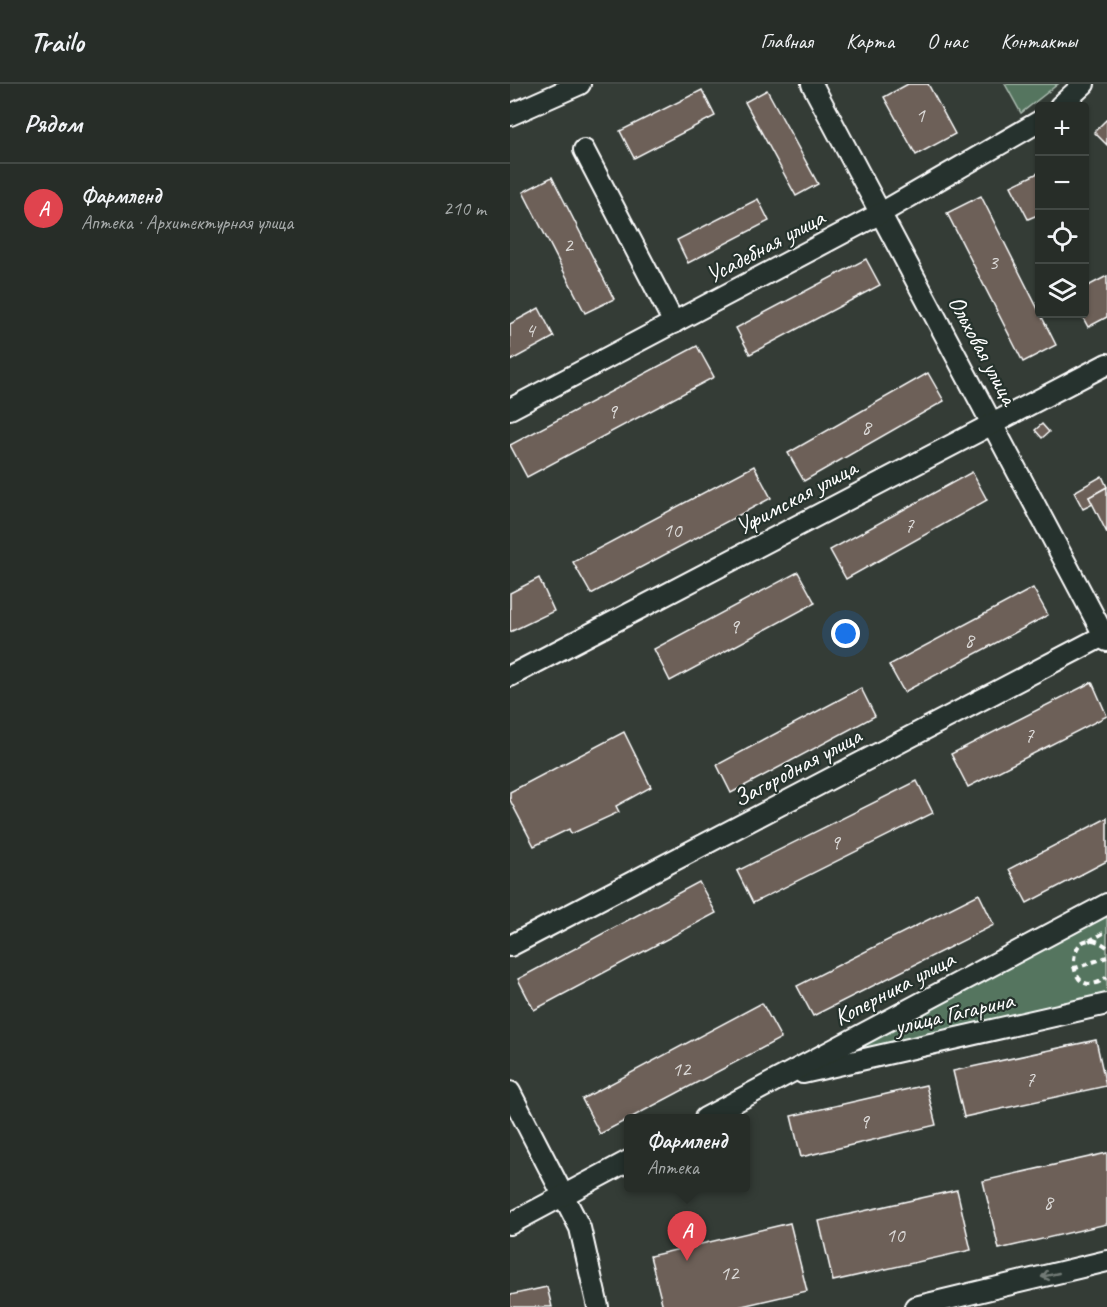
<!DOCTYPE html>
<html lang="ru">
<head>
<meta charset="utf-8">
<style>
	:root { --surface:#272d28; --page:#333934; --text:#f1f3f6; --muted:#a4a8a8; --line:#434945; --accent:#95b2f1 }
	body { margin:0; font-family:Caveat,sans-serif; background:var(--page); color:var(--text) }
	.controls { position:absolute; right:18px; top:18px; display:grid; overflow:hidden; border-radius:6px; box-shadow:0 2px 4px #0004 }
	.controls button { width:54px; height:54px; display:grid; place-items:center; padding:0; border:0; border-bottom:2px solid var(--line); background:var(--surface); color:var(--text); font:30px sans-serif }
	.you { position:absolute; left:336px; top:550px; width:21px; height:21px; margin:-15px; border:4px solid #fff; border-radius:50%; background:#1a73e8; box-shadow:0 0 0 9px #1a73e833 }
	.badge { display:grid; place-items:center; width:39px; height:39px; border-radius:50%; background:var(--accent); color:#fff; font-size:20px; font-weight:700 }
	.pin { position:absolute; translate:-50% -50px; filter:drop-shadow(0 2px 3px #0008) }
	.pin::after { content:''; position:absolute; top:32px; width:21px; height:18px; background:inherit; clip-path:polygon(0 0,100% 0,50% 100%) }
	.popup { position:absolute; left:114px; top:1030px; width:126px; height:78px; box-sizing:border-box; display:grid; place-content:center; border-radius:6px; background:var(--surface); filter:drop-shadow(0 2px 4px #0005); font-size:20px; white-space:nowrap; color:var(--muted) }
	.popup b { font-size:22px; color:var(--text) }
	.popup::after { content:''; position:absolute; left:50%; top:100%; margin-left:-12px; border:12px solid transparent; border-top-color:var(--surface) }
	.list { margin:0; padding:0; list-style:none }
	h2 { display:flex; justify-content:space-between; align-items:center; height:78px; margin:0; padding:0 24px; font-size:26px }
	h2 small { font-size:20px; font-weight:400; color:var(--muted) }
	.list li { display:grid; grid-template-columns:39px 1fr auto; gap:18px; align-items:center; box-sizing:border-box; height:90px; padding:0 24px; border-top:2px solid var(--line) }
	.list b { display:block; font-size:22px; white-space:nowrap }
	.list p { margin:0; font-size:20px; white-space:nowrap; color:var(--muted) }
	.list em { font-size:20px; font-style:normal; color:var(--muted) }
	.icon { flex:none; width:33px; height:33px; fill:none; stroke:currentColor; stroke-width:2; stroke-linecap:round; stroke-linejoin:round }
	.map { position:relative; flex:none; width:597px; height:1223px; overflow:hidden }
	header { display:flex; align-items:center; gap:36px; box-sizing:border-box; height:84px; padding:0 30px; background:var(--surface); border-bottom:2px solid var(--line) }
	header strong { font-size:28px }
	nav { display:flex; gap:33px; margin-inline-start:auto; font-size:21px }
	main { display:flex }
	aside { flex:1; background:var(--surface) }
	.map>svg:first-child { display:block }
</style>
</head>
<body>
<header>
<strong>Trailo</strong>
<nav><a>Главная</a><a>Карта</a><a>О нас</a><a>Контакты</a></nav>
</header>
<main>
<aside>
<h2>Рядом<small></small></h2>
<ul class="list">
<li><span class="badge" style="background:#e0444e">A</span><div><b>Фармленд</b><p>Аптека · Архитектурная улица</p></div><em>210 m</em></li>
</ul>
</aside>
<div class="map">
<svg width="597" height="1223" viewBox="0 0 597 1223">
	<rect width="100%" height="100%" fill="#343c36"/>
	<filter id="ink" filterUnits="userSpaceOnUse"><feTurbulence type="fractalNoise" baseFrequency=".0167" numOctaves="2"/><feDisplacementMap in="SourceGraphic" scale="12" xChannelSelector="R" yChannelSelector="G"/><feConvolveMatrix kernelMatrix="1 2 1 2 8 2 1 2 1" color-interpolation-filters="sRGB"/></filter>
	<g filter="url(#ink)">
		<g fill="#54755f" stroke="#aabaaf" stroke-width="1.5">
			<polygon points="495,0 548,0 511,29"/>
			<polygon points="597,828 597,910 356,965 354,960"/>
		</g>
		<g fill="#6d6159" stroke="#fff" stroke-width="1.5">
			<polygon points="398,0 418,0 445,50 406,71 374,13"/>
			<polygon points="192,6 205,32 124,74 110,47"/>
			<polygon points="257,6 308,100 286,112 235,18"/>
			<polygon points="597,35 597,61 584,48"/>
			<polygon points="530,88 530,130 518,135 501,102"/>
			<polygon points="42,93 104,215 75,229 13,108"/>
			<polygon points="471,112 546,261 513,278 437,129"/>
			<polygon points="248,115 259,137 178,179 167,156"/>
			<polygon points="356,175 370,201 240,270 226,244"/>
			<polygon points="597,192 597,233 578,243 571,230 574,230 574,204"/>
			<polygon points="29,224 44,253 0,277 0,240"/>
			<polygon points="187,262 204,293 17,393 0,361"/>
			<polygon points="418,289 434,317 294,397 278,369"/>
			<polygon points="532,340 539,348 532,354 525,346"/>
			<polygon points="244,382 261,414 81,510 63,478"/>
			<polygon points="462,388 477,416 336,495 320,466"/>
			<polygon points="592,392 597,403 579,413 583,420 573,425 564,408"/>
			<polygon points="597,403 597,449 579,413"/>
			<polygon points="288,488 305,519 160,597 144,565"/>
			<polygon points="29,494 44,527 0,548 0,509"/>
			<polygon points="523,504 538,531 394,608 379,581"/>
			<polygon points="582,598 597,632 458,703 441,670"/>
			<polygon points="351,604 365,632 221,709 207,681"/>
			<polygon points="114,648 141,703 106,722 109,728 61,750 59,745 24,762 0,716 0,708"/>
			<polygon points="407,697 423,729 243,819 227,787"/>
			<polygon points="597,734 597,777 517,819 499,785"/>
			<polygon points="189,798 206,829 24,926 8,895"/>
			<polygon points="469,810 484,841 303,932 287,902"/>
			<polygon points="252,919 271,954 90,1050 72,1015"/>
			<polygon points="586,956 596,1002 454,1033 443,987"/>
			<polygon points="416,1001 426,1041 291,1073 281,1032"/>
			<polygon points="597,1069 597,1140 489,1165 473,1097"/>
			<polygon points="447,1106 461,1166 323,1197 309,1137"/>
			<polygon points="280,1139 297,1207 228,1223 153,1223 140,1172"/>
			<polygon points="37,1203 42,1223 0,1223 0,1211"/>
		</g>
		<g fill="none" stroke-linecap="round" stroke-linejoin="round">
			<defs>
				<g id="minor">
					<polyline points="302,0 597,557"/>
					<polyline points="550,22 574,0"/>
					<polyline points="0,31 70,0"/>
					<polyline points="74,66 164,239"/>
					<polyline points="0,325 371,129 530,37"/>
					<polyline points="0,592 597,280"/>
					<polyline points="0,862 597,550"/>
					<polyline points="293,989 597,920"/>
					<polyline points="0,1008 70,1144 88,1223"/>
					<polyline points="195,1034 597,820"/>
					<polyline points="0,1140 118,1077"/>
					<polyline points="405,1223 597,1177"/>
				</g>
			</defs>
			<use href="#minor" stroke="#fff" stroke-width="24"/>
			<g stroke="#fff" stroke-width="4" stroke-dasharray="6 4.5" stroke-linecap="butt">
				<polyline points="579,857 597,847"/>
				<path d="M597 863C553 830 553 926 597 893"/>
				<polyline points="563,885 597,873"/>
			</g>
			<use href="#minor" stroke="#26332d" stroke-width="20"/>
		</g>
		<defs><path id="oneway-shaft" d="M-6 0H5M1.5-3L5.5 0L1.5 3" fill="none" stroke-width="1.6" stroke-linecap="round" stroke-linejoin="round" transform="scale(1.5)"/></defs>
		<use stroke="#727a76" href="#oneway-shaft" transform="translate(540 1191) rotate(167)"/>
	</g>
	<g text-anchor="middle" stroke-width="4.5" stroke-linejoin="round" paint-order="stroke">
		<g font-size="21" fill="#dad8d6">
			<text x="410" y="38">1</text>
			<text x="58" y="168">2</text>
			<text x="483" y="185">3</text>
			<text x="20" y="253">4</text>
			<text x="102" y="334">9</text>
			<text x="356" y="350">8</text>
			<text x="399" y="448">7</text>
			<text x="162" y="453">10</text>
			<text x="224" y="549">9</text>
			<text x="459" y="563">8</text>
			<text x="519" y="658">7</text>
			<text x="325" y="765">9</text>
			<text x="171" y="992">12</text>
			<text x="520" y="1002">7</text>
			<text x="354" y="1044">9</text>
			<text x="538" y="1125">8</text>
			<text x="385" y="1158">10</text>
			<text x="219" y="1196">12</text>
		</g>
		<g font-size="24" fill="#fff" stroke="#26332d">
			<text transform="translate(255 162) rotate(-28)" y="8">Усадебная улица</text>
			<text transform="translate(473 266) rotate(62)" y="8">Ольховая улица</text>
			<text transform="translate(286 413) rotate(-28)" y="8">Уфимская улица</text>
			<text transform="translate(287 683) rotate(-28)" y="8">Загородная улица</text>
			<text transform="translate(384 904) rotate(-28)" y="8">Коперника улица</text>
			<text transform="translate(444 929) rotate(-13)" y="8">улица Гагарина</text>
		</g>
	</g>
</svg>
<div class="controls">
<button>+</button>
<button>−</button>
<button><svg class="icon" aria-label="locate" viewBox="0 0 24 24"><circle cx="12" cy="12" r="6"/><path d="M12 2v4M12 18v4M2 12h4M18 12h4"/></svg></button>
<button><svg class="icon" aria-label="layers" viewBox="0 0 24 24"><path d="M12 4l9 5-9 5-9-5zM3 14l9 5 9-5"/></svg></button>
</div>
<div class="you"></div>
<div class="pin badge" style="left:177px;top:1177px;background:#e0444e">A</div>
<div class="popup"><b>Фармленд</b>Аптека</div>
</div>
</main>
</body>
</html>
